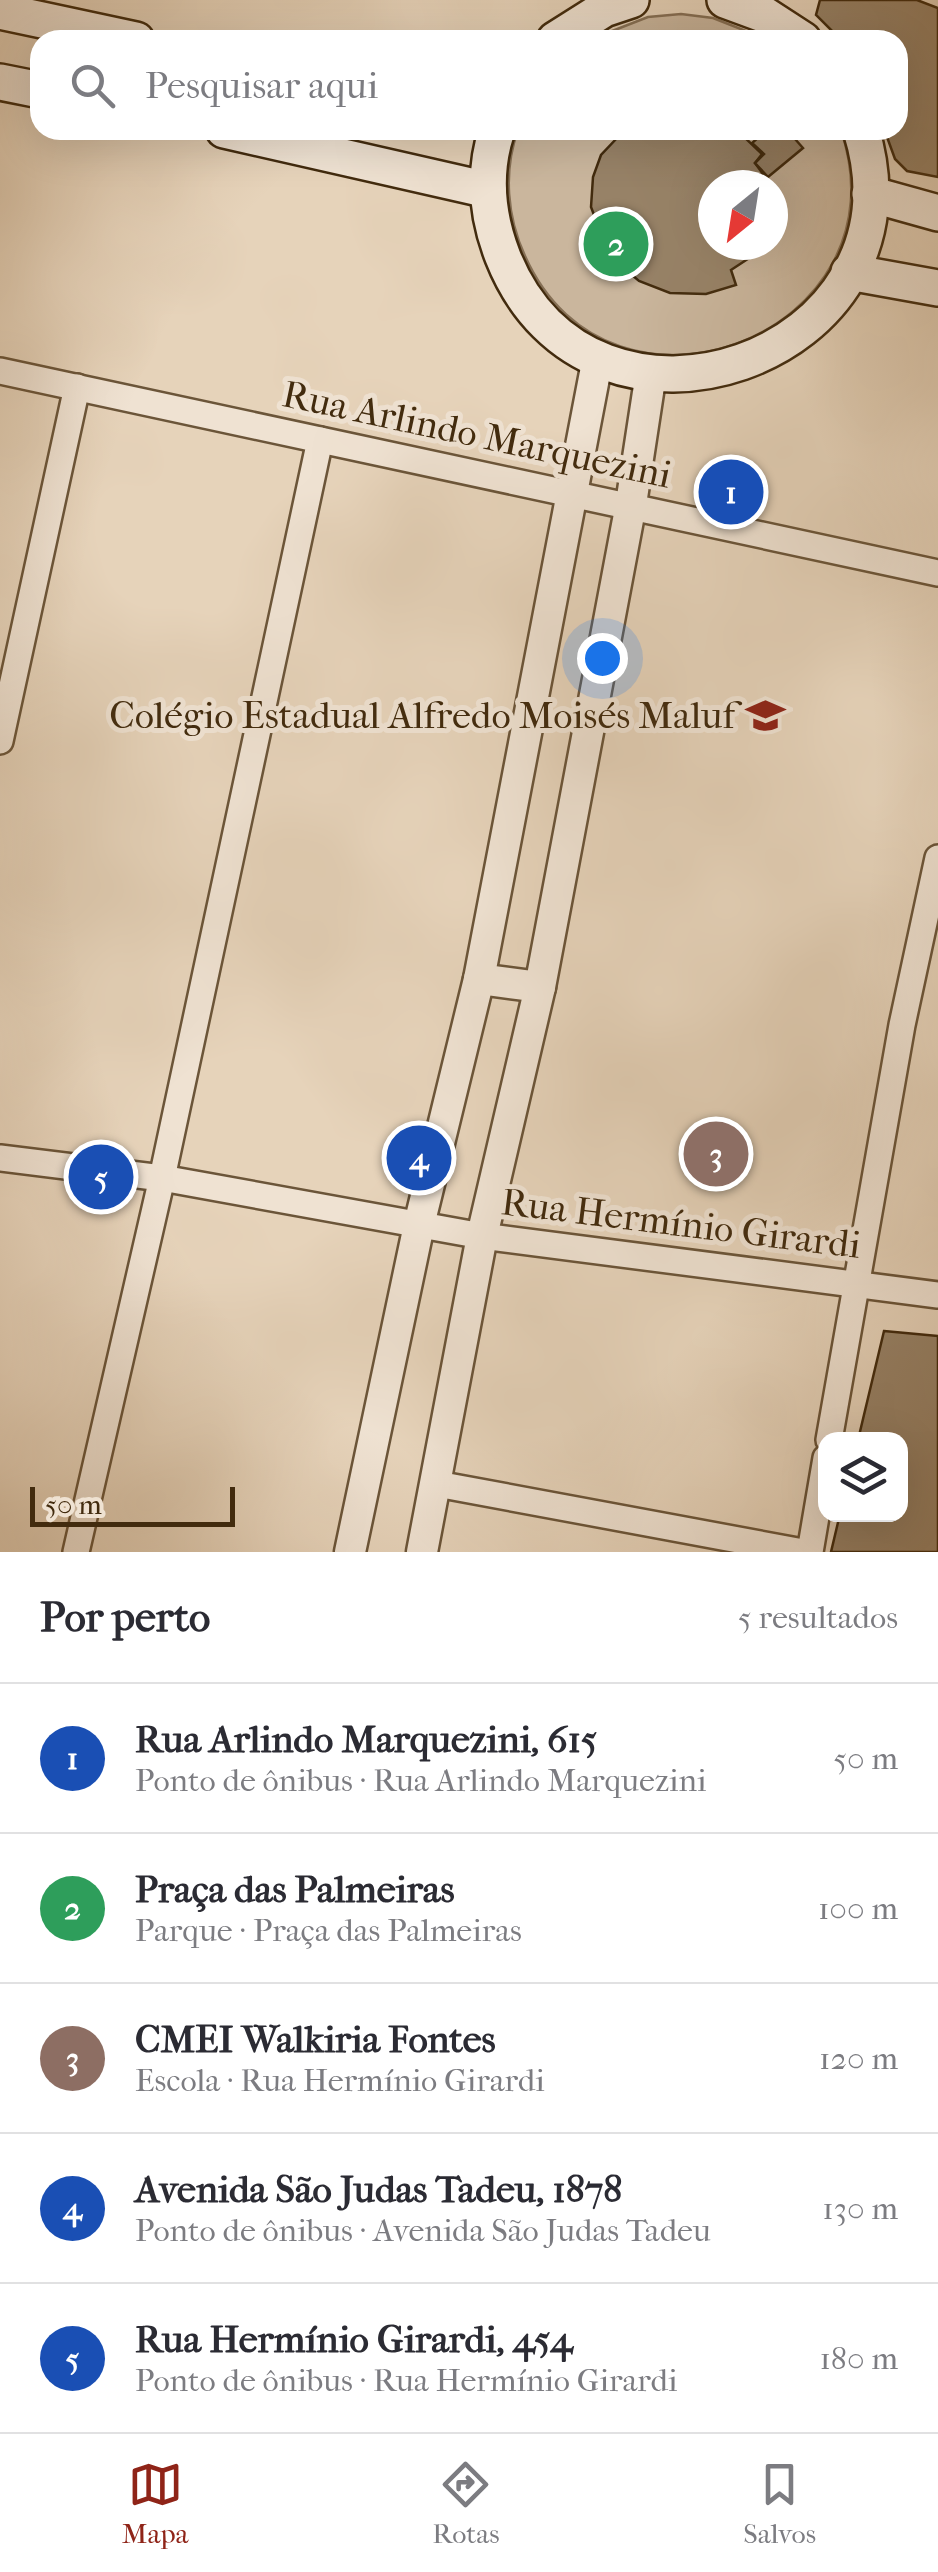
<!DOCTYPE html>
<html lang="pt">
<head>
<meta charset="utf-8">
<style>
	:root { --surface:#fff; --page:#f2f2f3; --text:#2b2b33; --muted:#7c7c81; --line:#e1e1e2; --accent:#8f2418 }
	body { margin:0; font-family:"IM FELL French Canon",serif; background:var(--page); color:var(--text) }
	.controls { position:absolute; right:30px; bottom:30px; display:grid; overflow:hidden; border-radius:20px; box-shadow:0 10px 40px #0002 }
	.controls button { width:90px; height:90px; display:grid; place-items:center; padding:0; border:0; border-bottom:2px solid var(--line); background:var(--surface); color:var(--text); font:50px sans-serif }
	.compass { position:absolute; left:698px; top:170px; width:90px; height:90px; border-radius:50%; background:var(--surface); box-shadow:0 10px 40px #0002; rotate:210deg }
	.scale { position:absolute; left:30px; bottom:25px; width:205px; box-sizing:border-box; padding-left:10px; border:5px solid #422b0e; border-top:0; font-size:28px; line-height:35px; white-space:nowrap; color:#422b0e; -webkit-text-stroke:8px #efe2d2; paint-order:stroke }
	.you { position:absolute; left:602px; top:658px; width:35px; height:35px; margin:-25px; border:8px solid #fff; border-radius:50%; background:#1a73e8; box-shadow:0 0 0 15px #1a73e833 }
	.badge { display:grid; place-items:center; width:65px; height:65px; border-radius:50%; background:var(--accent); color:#fff; font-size:32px; font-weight:700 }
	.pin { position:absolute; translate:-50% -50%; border:5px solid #fff; box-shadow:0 2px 10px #0006 }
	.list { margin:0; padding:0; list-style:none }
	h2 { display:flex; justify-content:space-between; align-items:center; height:130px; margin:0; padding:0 40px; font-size:42px }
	h2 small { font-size:32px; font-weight:400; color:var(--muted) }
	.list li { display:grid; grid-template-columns:65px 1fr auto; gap:30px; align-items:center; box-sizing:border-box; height:150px; padding:0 40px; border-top:2px solid var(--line) }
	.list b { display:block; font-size:38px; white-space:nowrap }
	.list p { margin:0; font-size:32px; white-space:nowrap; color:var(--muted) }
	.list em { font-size:32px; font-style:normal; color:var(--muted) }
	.icon { flex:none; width:55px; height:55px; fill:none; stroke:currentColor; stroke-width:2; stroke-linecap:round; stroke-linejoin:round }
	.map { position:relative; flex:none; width:938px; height:1552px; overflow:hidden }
	.search { position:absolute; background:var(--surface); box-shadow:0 10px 40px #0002; left:30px; right:30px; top:30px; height:110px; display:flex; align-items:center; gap:25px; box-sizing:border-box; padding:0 35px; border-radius:30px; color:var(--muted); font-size:38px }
	.sheet { height:880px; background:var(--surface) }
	nav { display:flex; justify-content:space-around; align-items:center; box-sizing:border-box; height:140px; border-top:2px solid var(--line); background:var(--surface); font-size:28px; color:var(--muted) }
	nav a { display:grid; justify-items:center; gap:5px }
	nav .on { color:var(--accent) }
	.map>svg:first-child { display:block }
</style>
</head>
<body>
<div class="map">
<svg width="938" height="1552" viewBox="0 0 938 1552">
	<rect width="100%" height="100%" fill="#e6d3ba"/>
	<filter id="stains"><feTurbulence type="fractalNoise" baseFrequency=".002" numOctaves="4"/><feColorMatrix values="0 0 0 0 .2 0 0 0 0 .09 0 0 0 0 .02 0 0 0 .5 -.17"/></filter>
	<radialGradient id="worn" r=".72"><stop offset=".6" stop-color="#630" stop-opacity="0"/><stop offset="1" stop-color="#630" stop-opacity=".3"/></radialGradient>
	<g fill="#cab69d" stroke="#867056" stroke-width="2.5" fill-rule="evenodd">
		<polygon points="681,14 713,18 769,40 589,40 648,17"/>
		<path d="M518 130H841C910 334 611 449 525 256 507 217 503 171 518 130ZM713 185H773V245H713Z"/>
	</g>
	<g fill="#978267" stroke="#422b0e" stroke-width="2.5">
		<polygon points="820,0 917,0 938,8 938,177 907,171 895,159 887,137 889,130 898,130 898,40 841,40 816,15"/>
		<polygon points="635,130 737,130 762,154 755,163 771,185 713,185 713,245 769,245 731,270 736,285 706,294 670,293 639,281 607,254 614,244 599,228 591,207 593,177 601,155 618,137"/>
		<polygon points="767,130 787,130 803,148 768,177 755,163 764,154 752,143"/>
		<polygon points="773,189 779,203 773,237"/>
		<polygon points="884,1331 938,1336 938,1552 831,1552 840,1514 900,1514 900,1440 858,1440"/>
	</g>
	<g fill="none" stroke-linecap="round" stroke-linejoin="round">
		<defs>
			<g id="minor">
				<polyline points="0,371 938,573"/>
				<polyline points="0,741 77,387"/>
				<polyline points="0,1158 162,1178 482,1236 938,1295"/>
				<polyline points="829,1440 902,1025 938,858"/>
				<polyline points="437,1484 803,1552"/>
				<polyline points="76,1552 162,1178 320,440"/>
				<polyline points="810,1552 826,1458"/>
			</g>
			<g id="tertiary">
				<polyline points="479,979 540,987"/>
				<polyline points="350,1552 419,1225 479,979 598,357"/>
				<polyline points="422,1552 482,1236 540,987 631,504 651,373"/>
			</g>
			<g id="secondary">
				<polyline points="725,0 763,14 803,40"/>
				<polyline points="0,11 136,40"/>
				<polyline points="555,40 604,9 631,0"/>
				<polyline points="0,82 40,90"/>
				<polyline points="224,130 488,190"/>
				<path d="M497 130C483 172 487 216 503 257 590 477 933 359 861 130"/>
				<polyline points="870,194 938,213"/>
				<polyline points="849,272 938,288"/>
			</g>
		</defs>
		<use href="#minor" stroke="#6b5539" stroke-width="30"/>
		<use href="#tertiary" stroke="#6b5539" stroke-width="35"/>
		<use href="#secondary" stroke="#422b0e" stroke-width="40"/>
		<use href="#minor" stroke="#efe2d2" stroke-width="25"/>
		<use href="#tertiary" stroke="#efe2d2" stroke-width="30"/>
		<use href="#secondary" stroke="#efe2d2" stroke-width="35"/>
	</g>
	<defs>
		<symbol id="school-bare" viewBox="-9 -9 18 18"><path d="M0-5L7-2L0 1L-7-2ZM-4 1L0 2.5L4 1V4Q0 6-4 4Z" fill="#8f2418" stroke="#efe2d2" stroke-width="2.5" paint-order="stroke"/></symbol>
	</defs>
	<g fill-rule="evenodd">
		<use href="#school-bare" x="738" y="688" width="55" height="55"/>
	</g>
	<g text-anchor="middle" stroke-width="10" stroke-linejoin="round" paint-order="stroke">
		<g font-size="38" fill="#422b0e" stroke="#efe2d2">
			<text transform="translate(477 434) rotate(12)" y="13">Rua Arlindo Marquezini</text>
			<text transform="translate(681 1223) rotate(7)" y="13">Rua Hermínio Girardi</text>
		</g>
		<g font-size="38" fill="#422b0e" stroke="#efe2d2" text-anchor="end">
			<text x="735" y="728">Colégio Estadual Alfredo Moisés Maluf</text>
		</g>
	</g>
	<rect width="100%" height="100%" filter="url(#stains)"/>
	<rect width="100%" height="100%" fill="url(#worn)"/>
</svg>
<div class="controls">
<button><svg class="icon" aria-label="layers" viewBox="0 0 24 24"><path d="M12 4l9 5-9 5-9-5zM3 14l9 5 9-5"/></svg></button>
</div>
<svg class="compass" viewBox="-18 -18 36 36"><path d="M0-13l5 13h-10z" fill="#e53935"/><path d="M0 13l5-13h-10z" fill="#7c7c81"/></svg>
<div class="scale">50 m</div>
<div class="you"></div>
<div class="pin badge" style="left:731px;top:492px;background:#1a4fb4">1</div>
<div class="pin badge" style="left:616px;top:244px;background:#2e9e5b">2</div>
<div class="pin badge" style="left:716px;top:1154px;background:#8d6e63">3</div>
<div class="pin badge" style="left:419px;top:1158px;background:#1a4fb4">4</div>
<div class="pin badge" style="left:101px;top:1177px;background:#1a4fb4">5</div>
<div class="search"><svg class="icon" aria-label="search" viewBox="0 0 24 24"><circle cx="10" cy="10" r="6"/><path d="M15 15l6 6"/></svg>Pesquisar aqui</div>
</div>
<section class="sheet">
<h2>Por perto<small>5 resultados</small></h2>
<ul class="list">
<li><span class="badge" style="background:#1a4fb4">1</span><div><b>Rua Arlindo Marquezini, 615</b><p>Ponto de ônibus · Rua Arlindo Marquezini</p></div><em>50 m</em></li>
<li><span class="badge" style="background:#2e9e5b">2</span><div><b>Praça das Palmeiras</b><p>Parque · Praça das Palmeiras</p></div><em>100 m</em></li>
<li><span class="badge" style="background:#8d6e63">3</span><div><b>CMEI Walkiria Fontes</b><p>Escola · Rua Hermínio Girardi</p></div><em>120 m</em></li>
<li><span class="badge" style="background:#1a4fb4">4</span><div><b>Avenida São Judas Tadeu, 1878</b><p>Ponto de ônibus · Avenida São Judas Tadeu</p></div><em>130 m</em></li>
<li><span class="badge" style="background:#1a4fb4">5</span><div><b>Rua Hermínio Girardi, 454</b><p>Ponto de ônibus · Rua Hermínio Girardi</p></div><em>180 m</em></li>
</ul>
</section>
<nav>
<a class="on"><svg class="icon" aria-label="map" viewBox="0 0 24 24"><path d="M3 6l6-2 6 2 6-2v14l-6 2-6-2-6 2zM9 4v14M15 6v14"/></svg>Mapa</a>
<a><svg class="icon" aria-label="directions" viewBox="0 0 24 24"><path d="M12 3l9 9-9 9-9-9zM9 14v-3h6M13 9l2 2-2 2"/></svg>Rotas</a>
<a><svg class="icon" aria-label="saved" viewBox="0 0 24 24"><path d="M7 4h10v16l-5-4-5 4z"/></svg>Salvos</a>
</nav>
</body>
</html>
